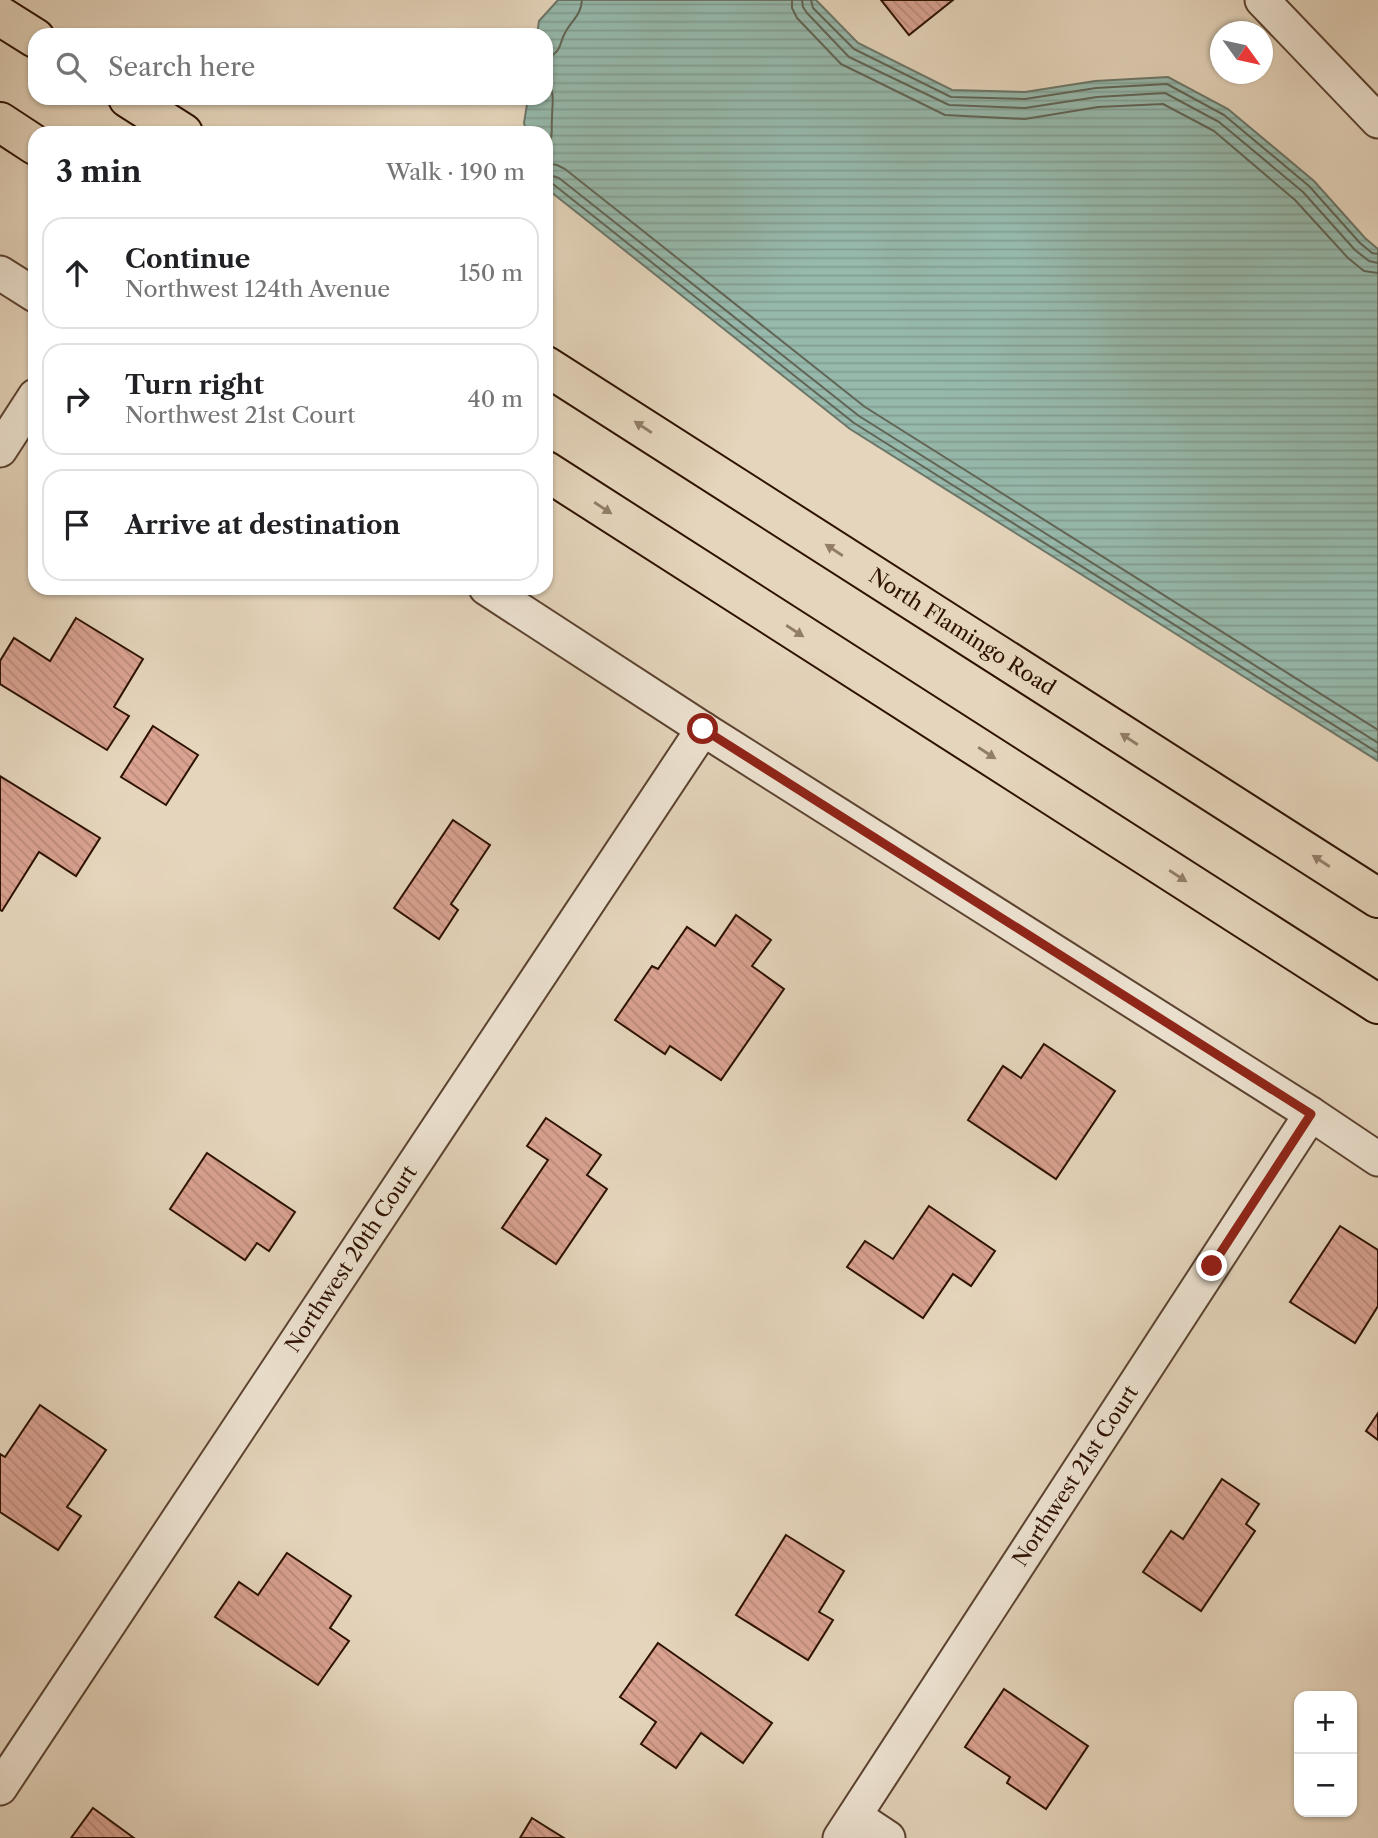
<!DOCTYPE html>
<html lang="en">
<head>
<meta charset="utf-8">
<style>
	:root { --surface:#fff; --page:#f2f2f2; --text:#202124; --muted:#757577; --line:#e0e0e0 }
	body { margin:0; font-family:"Libre Caslon Text",serif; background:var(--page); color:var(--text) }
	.controls { position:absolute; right:21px; bottom:21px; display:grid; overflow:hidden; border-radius:14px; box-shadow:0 2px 5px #0004 }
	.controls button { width:63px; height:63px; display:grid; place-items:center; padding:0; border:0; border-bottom:2px solid var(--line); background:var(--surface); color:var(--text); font:35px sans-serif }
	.compass { position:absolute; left:1210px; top:21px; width:63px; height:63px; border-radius:50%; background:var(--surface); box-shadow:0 2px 5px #0004; rotate:123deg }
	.stop { position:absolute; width:21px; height:21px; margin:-16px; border:5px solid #8f2418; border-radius:50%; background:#fff }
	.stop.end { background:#8f2418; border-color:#fff; box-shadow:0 2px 7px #0008 }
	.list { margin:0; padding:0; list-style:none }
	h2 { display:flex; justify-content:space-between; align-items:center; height:91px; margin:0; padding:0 28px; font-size:30px }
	h2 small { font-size:23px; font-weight:400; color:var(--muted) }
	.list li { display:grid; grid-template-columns:46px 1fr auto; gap:21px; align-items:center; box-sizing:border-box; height:112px; margin:0 14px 14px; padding:0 14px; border:2px solid var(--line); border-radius:21px }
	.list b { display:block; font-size:26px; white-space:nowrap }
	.list p { margin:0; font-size:23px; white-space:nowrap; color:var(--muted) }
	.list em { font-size:23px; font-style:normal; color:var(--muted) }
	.icon { flex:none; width:38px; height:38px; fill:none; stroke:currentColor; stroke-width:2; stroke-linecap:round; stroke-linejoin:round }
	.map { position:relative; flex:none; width:1378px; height:1838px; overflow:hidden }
	.search { position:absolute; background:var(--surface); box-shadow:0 2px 5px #0004; left:28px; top:28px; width:525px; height:77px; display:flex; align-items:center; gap:18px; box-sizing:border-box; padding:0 24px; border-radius:21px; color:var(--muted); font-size:26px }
	.panel { position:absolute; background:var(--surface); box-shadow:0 2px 5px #0004; left:28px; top:126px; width:525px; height:469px; border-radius:21px }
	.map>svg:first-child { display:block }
</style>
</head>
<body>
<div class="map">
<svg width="1378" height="1838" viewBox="0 0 1378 1838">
	<defs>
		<pattern id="water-rules" width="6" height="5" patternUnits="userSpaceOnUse" patternTransform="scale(1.75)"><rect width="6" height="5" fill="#96b9ac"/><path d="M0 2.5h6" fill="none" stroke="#829e92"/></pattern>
		<pattern id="building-back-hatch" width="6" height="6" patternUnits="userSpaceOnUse" patternTransform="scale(1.75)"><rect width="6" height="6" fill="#d9a291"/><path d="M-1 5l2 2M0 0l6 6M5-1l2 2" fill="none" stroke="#bb8a7b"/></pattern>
	</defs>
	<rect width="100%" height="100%" fill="#e5d5bc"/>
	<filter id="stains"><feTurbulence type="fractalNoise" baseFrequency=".00286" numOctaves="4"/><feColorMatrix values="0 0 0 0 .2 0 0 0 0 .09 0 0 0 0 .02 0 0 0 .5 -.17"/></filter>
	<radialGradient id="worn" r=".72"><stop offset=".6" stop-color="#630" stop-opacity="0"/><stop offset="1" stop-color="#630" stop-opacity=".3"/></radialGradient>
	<polygon fill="url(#water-rules)" stroke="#6c7668" stroke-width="2" points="558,0 816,0 858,43 952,90 1025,92 1095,81 1168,77 1228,109 1314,181 1365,238 1378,249 1378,761 850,429 546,188 546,133 527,133 524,123 528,98 546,98 546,35 537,35 539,21"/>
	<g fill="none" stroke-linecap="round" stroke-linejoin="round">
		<g stroke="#626556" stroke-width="2">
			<polyline points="792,0 792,8 797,18 841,64 945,115 1025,119 1098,107 1163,104 1214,131 1295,200 1348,258 1364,271 1378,273"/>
			<polyline points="802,0 803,7 807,13 849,57 949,105 1025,108 1097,97 1165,93 1219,122 1303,192 1355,250 1369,261 1378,263"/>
			<polyline points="811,0 813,8 854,49 951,97 1025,99 1096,88 1167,84 1224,115 1309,186 1360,243 1372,253 1378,254"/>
			<path d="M546 59C564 50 558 44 566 31 573 19 581 15 582 0"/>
			<path d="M546 80C556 93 552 103 552 118 551 130 554 138 546 150"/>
			<polyline points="546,163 557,165 565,169 865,407 1378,730"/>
			<polyline points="546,174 559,178 859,416 1378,743"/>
			<polyline points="546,183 553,184 854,423 1378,753"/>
		</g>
	</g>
	<g fill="url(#building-back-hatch)" stroke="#2d1101" stroke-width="2">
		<polygon points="881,0 953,0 909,35"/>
		<polygon points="76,618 143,659 114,707 129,716 107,750 0,684 0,661 14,638 50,661"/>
		<polygon points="153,726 198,755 166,805 121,777"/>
		<polygon points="0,776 100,838 76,876 39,852 2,911 0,910"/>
		<polygon points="453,820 490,845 451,904 458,910 439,939 394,908"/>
		<polygon points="736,915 771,940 752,966 784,989 721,1080 670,1046 665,1054 615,1020 652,966 658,969 687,927 715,946"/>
		<polygon points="1044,1044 1115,1091 1056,1179 968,1120 1003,1066 1021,1078"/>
		<polygon points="546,1118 601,1155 587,1175 607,1189 556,1264 502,1228 548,1160 527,1146"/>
		<polygon points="207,1153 295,1212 269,1251 257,1243 245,1260 170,1209"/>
		<polygon points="929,1206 995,1251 971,1286 953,1274 923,1318 847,1267 865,1241 893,1259"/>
		<polygon points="1340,1226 1378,1250 1378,1306 1355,1343 1290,1302"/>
		<polygon points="40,1405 106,1450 67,1507 81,1516 58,1550 0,1512 0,1454 5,1457"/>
		<polygon points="1378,1413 1378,1440 1366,1431"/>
		<polygon points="1222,1479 1259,1504 1246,1524 1255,1531 1201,1611 1143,1572 1171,1531 1183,1539"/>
		<polygon points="786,1535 844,1571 819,1612 833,1620 808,1660 736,1615"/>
		<polygon points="287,1553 351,1596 330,1628 349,1641 318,1685 215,1617 239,1582 258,1595"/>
		<polygon points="658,1643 772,1723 743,1763 701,1733 676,1768 641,1744 656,1722 620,1697"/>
		<polygon points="1004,1689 1088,1746 1046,1809 1007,1783 1010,1777 965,1747"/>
		<polygon points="93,1808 134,1838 71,1838"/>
		<polygon points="532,1818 564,1838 520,1838"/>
	</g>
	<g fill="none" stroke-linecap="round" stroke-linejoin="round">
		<defs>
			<g id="minor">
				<polyline points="1262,0 1378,121"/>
				<polyline points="0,273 35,295"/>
				<polyline points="0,450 35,396"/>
				<polyline points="486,588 703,729 1311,1114 1378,1159"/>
				<path id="s1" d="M0 1788 703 729"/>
				<polyline points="855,1816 888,1838"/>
				<path id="s2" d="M840 1838 1311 1114"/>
			</g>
			<g id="trunk">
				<polyline points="0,16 35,38"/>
				<polyline points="128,98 183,133"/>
				<polyline points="0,122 35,145"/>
				<path id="s3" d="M546 366 1378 898"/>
				<polyline points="546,471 1378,1004"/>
			</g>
		</defs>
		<use href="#minor" stroke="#5b4230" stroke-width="37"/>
		<use href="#trunk" stroke="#2d1101" stroke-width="42"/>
		<use href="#minor" stroke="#eee4d3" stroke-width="33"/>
		<use href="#trunk" stroke="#e5d5bc" stroke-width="38"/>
	</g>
	<defs><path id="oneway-solid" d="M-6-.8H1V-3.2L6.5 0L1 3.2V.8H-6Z" transform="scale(1.75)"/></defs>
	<g fill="#927d68">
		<use href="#oneway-solid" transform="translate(643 427) rotate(-147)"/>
		<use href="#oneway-solid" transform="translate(603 508) rotate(33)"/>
		<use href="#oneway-solid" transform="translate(834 550) rotate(-147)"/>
		<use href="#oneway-solid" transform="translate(795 631) rotate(33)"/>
		<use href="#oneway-solid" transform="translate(1129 739) rotate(-147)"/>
		<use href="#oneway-solid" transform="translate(987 753) rotate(33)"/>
		<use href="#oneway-solid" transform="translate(1321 861) rotate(-147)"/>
		<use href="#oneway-solid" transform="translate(1178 876) rotate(33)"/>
	</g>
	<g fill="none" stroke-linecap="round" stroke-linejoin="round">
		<polyline stroke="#8f2418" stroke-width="9" points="703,729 1311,1114 1212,1266"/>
	</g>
	<g text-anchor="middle" stroke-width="5" stroke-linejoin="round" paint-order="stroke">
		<g font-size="21" fill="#2d1101" stroke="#eee4d3">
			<text dy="7" stroke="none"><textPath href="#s3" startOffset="494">North Flamingo Road</textPath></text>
			<text dy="7" stroke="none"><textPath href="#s1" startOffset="635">Northwest 20th Court</textPath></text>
			<text dy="7" stroke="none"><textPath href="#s2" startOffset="432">Northwest 21st Court</textPath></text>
		</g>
	</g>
	<rect width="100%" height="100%" filter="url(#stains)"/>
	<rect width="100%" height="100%" fill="url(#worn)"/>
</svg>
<div class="controls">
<button>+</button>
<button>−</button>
</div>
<svg class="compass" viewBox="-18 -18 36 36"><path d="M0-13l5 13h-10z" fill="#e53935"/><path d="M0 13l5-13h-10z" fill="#757577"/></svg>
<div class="stop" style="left:703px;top:729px"></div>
<div class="stop end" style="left:1212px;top:1266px"></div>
<div class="search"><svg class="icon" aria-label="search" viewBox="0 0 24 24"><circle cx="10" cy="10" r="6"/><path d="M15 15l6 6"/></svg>Search here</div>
<section class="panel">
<h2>3 min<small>Walk · 190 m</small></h2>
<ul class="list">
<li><svg class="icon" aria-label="ahead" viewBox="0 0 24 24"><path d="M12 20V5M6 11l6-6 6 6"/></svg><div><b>Continue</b><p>Northwest 124th Avenue</p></div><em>150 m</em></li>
<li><svg class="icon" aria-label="right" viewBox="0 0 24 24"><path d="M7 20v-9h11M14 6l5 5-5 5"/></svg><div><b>Turn right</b><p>Northwest 21st Court</p></div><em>40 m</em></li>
<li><svg class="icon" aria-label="arrive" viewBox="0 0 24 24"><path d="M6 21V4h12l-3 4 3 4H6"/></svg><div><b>Arrive at destination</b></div></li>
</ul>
</section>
</div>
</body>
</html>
